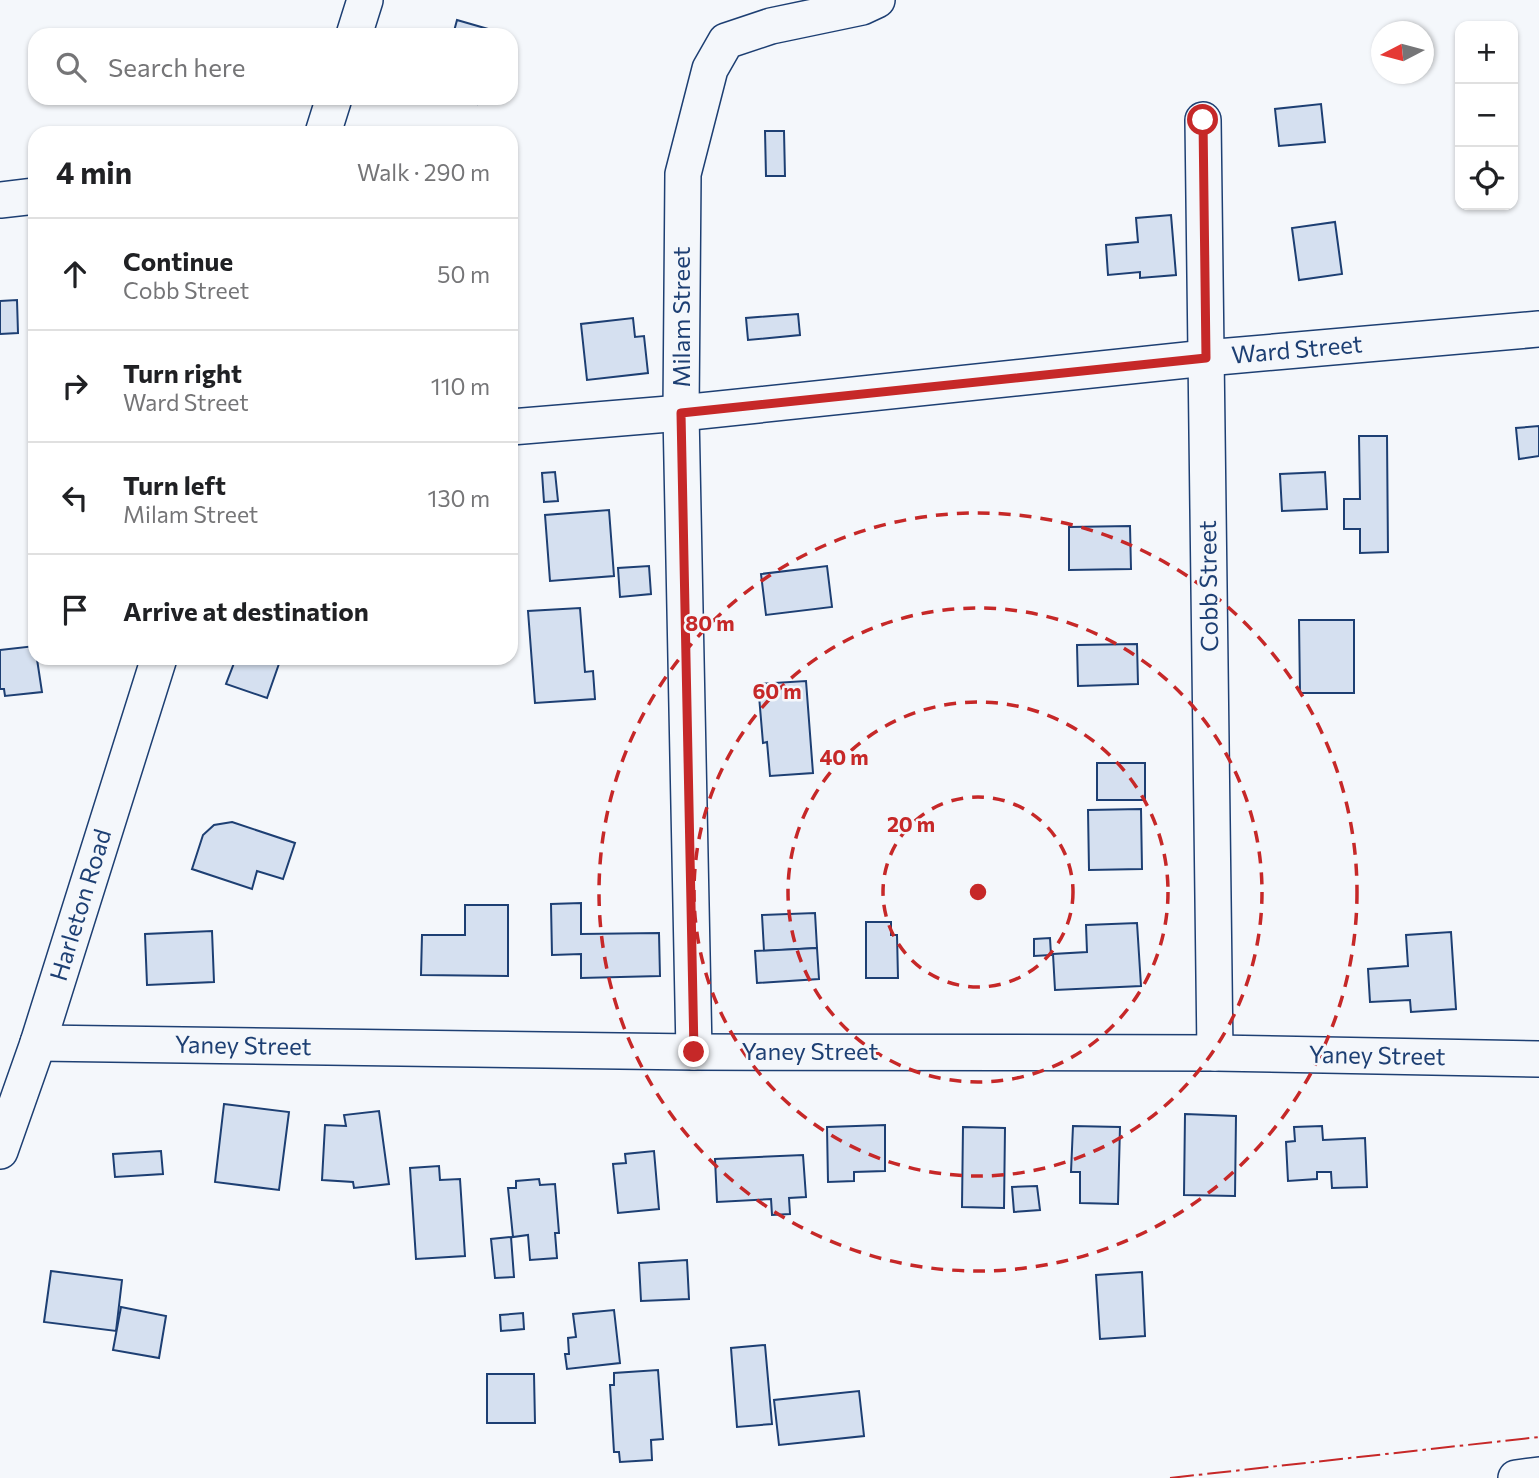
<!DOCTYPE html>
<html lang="en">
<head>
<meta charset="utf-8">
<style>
	:root { --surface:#fff; --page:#f6f6f6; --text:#202124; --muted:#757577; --line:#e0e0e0 }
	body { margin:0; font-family:Commissioner,sans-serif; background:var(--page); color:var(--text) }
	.controls { position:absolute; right:21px; top:21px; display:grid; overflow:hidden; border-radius:14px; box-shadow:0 2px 5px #0004 }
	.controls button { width:63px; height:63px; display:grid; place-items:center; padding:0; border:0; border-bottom:2px solid var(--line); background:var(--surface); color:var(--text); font:35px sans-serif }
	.compass { position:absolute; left:1371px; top:21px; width:63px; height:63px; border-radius:50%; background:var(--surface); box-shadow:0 2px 5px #0004; rotate:264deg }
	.stop { position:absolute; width:21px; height:21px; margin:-16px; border:5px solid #c62828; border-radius:50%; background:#fff }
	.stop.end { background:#c62828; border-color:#fff; box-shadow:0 2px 7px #0008 }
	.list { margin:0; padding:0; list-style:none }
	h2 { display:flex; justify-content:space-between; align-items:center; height:91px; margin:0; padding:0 28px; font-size:30px }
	h2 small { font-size:23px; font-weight:400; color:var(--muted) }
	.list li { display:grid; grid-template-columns:46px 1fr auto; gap:21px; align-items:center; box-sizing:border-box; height:112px; padding:0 28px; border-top:2px solid var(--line) }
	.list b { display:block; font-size:26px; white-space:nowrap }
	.list p { margin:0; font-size:23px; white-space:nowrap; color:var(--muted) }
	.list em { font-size:23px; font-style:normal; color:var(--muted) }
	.icon { flex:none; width:38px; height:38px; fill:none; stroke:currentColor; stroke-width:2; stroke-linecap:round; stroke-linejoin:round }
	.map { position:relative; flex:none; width:1539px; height:1478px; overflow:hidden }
	.search { position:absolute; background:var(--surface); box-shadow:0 2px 5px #0004; left:28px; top:28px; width:490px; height:77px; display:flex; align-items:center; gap:18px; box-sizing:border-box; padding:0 24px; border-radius:21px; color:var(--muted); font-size:26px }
	.panel { position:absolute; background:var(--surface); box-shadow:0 2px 5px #0004; left:28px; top:126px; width:490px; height:539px; border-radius:21px }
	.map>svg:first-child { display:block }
</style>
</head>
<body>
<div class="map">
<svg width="1539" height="1478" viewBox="0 0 1539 1478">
	<rect width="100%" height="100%" fill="#f4f7fb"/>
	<g fill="#d5e0f0" stroke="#1d3f73" stroke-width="2">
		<polygon points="457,20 509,35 453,35"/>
		<polygon points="458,98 478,98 477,104"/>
		<polygon points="1321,104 1325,142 1279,146 1275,109"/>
		<polygon points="765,131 784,131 785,176 766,176"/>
		<polygon points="1171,215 1176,275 1140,278 1140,272 1108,275 1106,245 1138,242 1136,218"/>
		<polygon points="1335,222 1342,274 1299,280 1292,228"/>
		<polygon points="17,300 18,333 0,334 0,301"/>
		<polygon points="798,314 800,335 748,340 746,318"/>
		<polygon points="633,318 635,337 644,336 648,373 587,380 581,324"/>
		<polygon points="1539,426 1539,456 1519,459 1516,428"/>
		<polygon points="1359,436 1387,436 1388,552 1360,553 1360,529 1344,529 1344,499 1360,499"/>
		<polygon points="555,472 558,501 544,502 542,473"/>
		<polygon points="1325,472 1327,509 1282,511 1280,474"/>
		<polygon points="609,510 614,576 550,581 545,515"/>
		<polygon points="1130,526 1131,569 1069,570 1069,527"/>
		<polygon points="649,566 651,594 620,597 618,568"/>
		<polygon points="827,566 832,607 766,615 761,574"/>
		<polygon points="580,608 585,672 593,671 595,699 535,703 528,611"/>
		<polygon points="1299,620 1354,620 1354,693 1300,693"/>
		<polygon points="1137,644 1138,684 1078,686 1077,645"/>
		<polygon points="35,646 42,692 5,696 4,689 0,689 0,650"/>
		<polygon points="236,658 281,658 267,698 226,684"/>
		<polygon points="806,681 813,773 770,776 767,742 763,743 758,684"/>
		<rect x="1097" y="763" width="48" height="37"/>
		<polygon points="1141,809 1142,869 1089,870 1088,810"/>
		<polygon points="232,822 295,843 283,879 257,871 252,889 192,869 203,835 214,825"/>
		<polygon points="581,903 581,934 659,933 660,976 581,978 581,954 552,955 551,904"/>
		<polygon points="465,905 508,905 508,976 421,975 422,935 465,935"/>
		<polygon points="815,913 817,948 764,951 762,915"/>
		<polygon points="866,922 891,922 891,935 897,935 898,978 866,978"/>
		<polygon points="1137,923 1141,986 1055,990 1053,954 1087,952 1086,925"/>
		<polygon points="212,931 214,982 147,985 145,934"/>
		<polygon points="1451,932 1456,1009 1411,1012 1410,1000 1370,1002 1368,969 1408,966 1406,935"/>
		<polygon points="1050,938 1051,955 1034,956 1034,939"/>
		<polygon points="817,948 819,979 757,983 755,951"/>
		<polygon points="224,1104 289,1112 279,1190 215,1182"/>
		<polygon points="379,1111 389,1184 354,1188 353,1182 322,1180 325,1125 346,1126 344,1115"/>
		<polygon points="1185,1114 1236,1116 1235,1196 1184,1195"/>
		<polygon points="885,1125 885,1171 854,1172 854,1181 828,1182 827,1127"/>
		<polygon points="1073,1126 1120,1127 1118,1204 1080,1203 1080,1172 1071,1172"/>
		<polygon points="1322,1126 1323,1140 1365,1138 1367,1187 1332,1188 1331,1172 1317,1172 1317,1179 1288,1181 1286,1142 1295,1141 1294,1127"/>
		<polygon points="963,1127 1005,1128 1004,1208 962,1207"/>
		<polygon points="161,1151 163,1174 115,1177 113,1154"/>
		<polygon points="654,1151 659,1209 618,1213 613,1164 626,1163 625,1154"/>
		<polygon points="803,1155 806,1197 789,1198 790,1214 772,1215 771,1199 717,1202 715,1159"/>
		<polygon points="439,1166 440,1180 460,1179 465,1256 416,1259 410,1168"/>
		<polygon points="539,1179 540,1185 555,1184 559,1233 555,1233 557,1258 530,1260 528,1235 513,1237 508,1188 516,1188 516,1181"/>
		<polygon points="1037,1186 1040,1210 1014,1212 1012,1187"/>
		<polygon points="511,1237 514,1277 495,1278 491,1239"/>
		<polygon points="687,1260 689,1299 641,1301 639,1263"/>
		<polygon points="51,1271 122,1280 116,1331 44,1322"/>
		<polygon points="1142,1272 1145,1336 1100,1339 1096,1275"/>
		<polygon points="121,1307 166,1316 159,1358 113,1350"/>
		<polygon points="614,1310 620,1363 567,1369 565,1354 569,1354 568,1338 576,1337 573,1314"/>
		<polygon points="523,1313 524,1329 501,1331 500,1315"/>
		<polygon points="765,1345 772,1424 737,1427 731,1348"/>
		<polygon points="658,1370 663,1439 651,1440 652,1460 620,1462 619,1452 614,1452 610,1385 614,1385 614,1373"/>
		<polygon points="487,1374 534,1374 535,1423 487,1423"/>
		<polygon points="859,1391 864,1436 779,1445 774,1400"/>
	</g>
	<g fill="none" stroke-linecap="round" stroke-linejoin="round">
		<defs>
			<g id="minor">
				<polyline points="354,35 365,0"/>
				<polyline points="1203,120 1215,1053"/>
				<polyline points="323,133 334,98"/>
				<polyline points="0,200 35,196"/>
				<polyline points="511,427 681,413 1206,358 1539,329"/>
				<polyline points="38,1043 694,1052 1215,1053 1539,1059"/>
				<polyline points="694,1052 681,413 683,174 710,69 726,41 771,26 862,7 877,0"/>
				<polyline points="0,1151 38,1043 159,658"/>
				<polyline points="1516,1478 1539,1475"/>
			</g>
		</defs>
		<use href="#minor" stroke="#1d3f73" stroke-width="38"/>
		<use href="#minor" stroke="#f4f7fb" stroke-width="35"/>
		<polyline stroke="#c62828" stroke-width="2" stroke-dasharray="24 5 3.5 5" stroke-linecap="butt" points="1170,1478 1539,1437"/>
	</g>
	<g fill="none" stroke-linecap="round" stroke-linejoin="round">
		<polyline stroke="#c62828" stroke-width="9" points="694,1052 681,413 1206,358 1203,120"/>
	</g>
	<g fill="none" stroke="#c62828" stroke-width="3.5" stroke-dasharray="12 9">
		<circle cx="978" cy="892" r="95"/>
		<circle cx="978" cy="892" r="190"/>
		<circle cx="978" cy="892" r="284"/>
		<circle cx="978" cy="892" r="379"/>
	</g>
	<g text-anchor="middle" stroke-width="5" stroke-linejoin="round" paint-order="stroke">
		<g font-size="24" fill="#1d3f73" stroke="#f4f7fb">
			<text transform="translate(682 317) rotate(-90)" y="8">Milam Street</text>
			<text transform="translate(1297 350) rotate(-5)" y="8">Ward Street</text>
			<text transform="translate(1209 586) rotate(-91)" y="8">Cobb Street</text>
			<text transform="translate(81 905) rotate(-73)" y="8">Harleton Road</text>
			<text transform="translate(243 1046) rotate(1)" y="8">Yaney Street</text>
			<text x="810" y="1060">Yaney Street</text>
			<text transform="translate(1377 1056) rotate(1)" y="8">Yaney Street</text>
		</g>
	</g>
	<circle cx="978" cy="892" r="10" fill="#c62828" stroke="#f4f7fb" stroke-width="3.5"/>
	<g font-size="21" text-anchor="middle" font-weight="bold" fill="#c62828" stroke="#f4f7fb" stroke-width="5" stroke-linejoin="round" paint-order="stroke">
		<text x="710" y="631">80 m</text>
		<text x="777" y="699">60 m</text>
		<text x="844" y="765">40 m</text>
		<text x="911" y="832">20 m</text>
	</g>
</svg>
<div class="controls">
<button>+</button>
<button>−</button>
<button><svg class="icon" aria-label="locate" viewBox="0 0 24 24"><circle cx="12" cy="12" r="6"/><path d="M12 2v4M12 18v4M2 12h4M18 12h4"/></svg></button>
</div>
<svg class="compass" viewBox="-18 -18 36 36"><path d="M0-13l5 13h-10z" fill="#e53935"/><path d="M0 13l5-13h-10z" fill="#757577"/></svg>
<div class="stop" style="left:1203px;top:120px"></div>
<div class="stop end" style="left:694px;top:1052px"></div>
<div class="search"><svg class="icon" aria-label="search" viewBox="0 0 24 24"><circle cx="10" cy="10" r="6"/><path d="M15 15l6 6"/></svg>Search here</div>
<section class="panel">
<h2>4 min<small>Walk · 290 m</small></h2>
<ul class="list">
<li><svg class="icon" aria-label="ahead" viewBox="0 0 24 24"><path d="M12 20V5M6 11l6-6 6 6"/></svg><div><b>Continue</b><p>Cobb Street</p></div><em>50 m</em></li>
<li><svg class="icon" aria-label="right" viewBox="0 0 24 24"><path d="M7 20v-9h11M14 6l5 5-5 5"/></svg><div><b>Turn right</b><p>Ward Street</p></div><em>110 m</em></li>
<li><svg class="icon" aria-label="left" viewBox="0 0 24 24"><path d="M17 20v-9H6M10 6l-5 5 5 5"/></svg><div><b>Turn left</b><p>Milam Street</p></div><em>130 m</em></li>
<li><svg class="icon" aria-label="arrive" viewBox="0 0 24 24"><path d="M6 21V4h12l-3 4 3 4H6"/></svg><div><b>Arrive at destination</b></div></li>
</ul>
</section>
</div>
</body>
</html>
